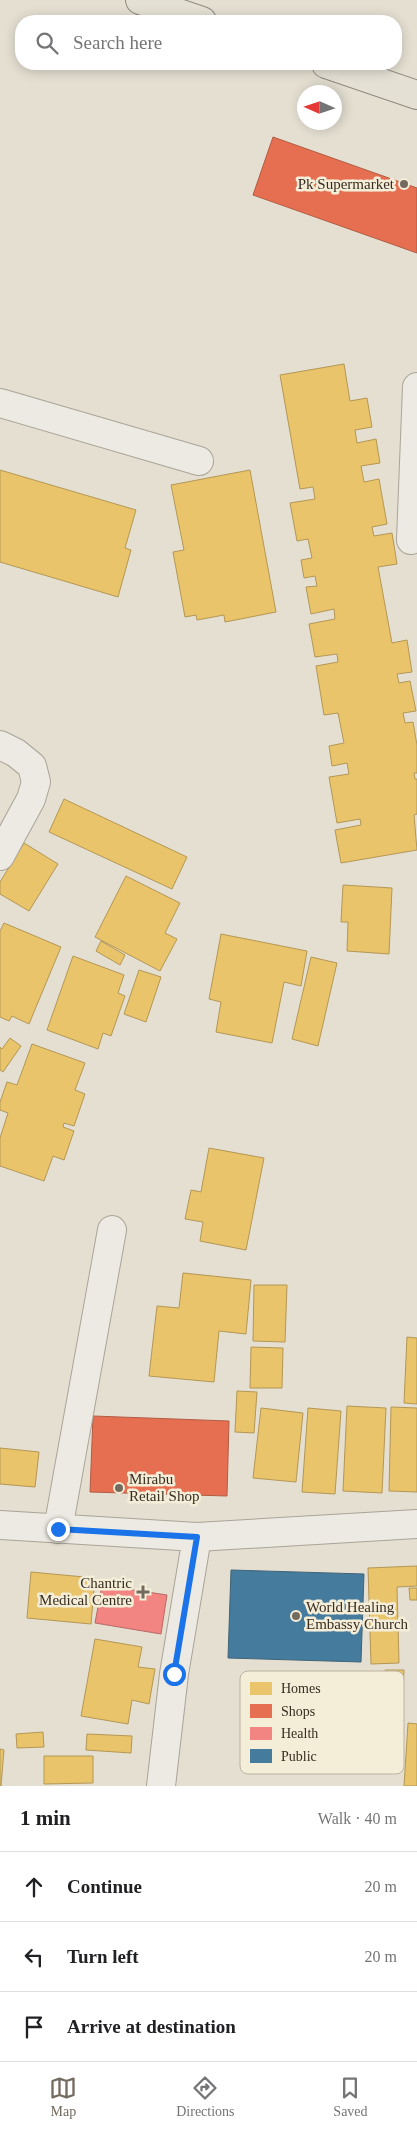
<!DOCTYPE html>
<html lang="en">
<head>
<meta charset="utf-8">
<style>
	:root { --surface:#fff; --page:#f2f2f2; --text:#202124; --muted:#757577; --line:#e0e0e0; --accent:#746b5f }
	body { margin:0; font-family:Georgia,serif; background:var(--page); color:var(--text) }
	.compass { position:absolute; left:297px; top:85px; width:45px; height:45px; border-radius:50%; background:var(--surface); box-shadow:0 2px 12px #0003; rotate:273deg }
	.stop { position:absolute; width:15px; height:15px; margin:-11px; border:4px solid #1a73e8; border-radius:50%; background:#fff }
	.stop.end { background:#1a73e8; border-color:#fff; box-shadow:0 1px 5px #0008 }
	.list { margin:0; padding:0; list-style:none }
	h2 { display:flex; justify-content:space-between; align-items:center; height:65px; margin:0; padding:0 20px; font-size:21px }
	h2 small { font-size:16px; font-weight:400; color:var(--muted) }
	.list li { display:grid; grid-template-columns:32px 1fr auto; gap:15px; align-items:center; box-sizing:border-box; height:70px; padding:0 20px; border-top:1px solid var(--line) }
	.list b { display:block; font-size:19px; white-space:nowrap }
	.list em { font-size:16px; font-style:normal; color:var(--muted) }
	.icon { flex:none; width:28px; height:28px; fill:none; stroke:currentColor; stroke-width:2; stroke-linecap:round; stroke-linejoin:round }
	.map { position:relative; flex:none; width:417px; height:1786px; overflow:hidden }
	.search { position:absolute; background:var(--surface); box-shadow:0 2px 12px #0003; left:15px; right:15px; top:15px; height:55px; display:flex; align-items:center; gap:12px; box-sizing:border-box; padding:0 18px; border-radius:20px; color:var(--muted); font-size:19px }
	.sheet { height:275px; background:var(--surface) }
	nav { display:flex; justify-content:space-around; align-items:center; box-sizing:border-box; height:70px; border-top:1px solid var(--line); background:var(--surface); font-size:14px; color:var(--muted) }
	nav a { display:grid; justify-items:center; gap:2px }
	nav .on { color:var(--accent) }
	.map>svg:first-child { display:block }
</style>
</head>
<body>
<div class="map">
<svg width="417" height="1786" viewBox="0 0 417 1786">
	<rect width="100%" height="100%" fill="#e4dfd1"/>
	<g fill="#e9c46a" stroke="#b49754">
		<polygon points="344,364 350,401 367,398 372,427 355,430 357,443 376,439 380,463 361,466 364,482 379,479 387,524 372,527 374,536 392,533 397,564 378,567 392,643 407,640 412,672 397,674 399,683 410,681 416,711 403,713 405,723 413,722 417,745 417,773 414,773 415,779 417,779 417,814 414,815 417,850 341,863 335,830 361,825 360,819 337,823 329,777 349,774 347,763 332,766 329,746 344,743 338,713 324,715 316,666 338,662 337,654 315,657 309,624 335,619 334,609 311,614 306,587 317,586 315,576 304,578 301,560 312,558 308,539 297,541 290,503 315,499 313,487 300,489 280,375"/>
		<polygon points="0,470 136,510 125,548 131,550 118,597 0,562"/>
		<polygon points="250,470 276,612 225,622 224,615 197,620 196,615 185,617 173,552 184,550 171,485"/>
		<polygon points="64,799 187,857 172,889 49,832"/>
		<polygon points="24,843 58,864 29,911 0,894 0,882"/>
		<polygon points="126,876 180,903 165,933 177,939 160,971 95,937"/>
		<polygon points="343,885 392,888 389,954 347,951 348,922 341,922"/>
		<polygon points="4,923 61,947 29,1024 12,1016 9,1021 0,1017 0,931"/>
		<polygon points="221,934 307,951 301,986 284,982 272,1043 216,1032 221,1002 209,999"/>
		<polygon points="101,941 125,955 120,965 96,951"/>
		<polygon points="73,956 124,975 118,993 125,996 111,1036 103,1033 98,1049 47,1030"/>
		<polygon points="311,957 337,963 318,1046 292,1039"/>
		<polygon points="139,970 161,977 146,1022 124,1014"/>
		<polygon points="10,1038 21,1046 3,1072 0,1070 0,1047 2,1049"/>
		<polygon points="32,1044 85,1063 75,1090 85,1094 74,1126 64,1123 63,1127 74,1131 64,1160 53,1156 44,1181 0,1166 0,1138 8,1113 0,1110 0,1102 7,1082 17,1085"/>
		<polygon points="209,1148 264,1158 246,1250 200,1241 203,1222 185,1219 191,1190 201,1192"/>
		<polygon points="183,1273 251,1280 246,1334 219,1331 214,1382 149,1376 157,1306 179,1308"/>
		<polygon points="254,1285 287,1285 285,1342 253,1341"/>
		<polygon points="407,1337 417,1338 417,1404 404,1403"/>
		<polygon points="251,1347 283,1348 282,1388 250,1388"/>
		<polygon points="237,1391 257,1392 254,1433 235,1432"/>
		<polygon points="347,1406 386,1408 382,1493 343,1491"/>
		<polygon points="391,1407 417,1408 417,1492 389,1491"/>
		<polygon points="261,1408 303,1413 296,1482 253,1478"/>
		<polygon points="308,1408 341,1411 335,1494 302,1492"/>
		<polygon points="0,1448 39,1452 35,1487 0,1484"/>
		<polygon points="417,1566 417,1586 397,1587 399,1663 371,1664 368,1568"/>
		<polygon points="31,1572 95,1578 91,1624 27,1618"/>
		<polygon points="409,1588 417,1588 417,1600 410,1600"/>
		<polygon points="95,1639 142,1647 138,1667 155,1669 149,1704 132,1700 128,1724 81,1716"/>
		<polygon points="385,1670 404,1670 403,1694 385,1694"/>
		<polygon points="408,1723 417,1724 417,1786 404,1786"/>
		<polygon points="43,1732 44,1747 17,1748 16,1734"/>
		<polygon points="87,1734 132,1736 131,1753 86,1750"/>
		<polygon points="0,1749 4,1750 1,1786 0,1786"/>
		<polygon points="44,1756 93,1756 93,1783 44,1784"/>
	</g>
	<g fill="#e76f51" stroke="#b25b43">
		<polygon points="273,137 417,188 417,253 253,195"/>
		<polygon points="93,1416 229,1421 227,1496 90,1492"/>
	</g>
	<polygon fill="#f28482" stroke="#ba6a65" points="102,1585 167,1595 161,1634 95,1623"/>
	<polygon fill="#457b9d" stroke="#416478" points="231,1570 364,1574 361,1662 228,1658"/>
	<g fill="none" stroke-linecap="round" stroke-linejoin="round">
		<defs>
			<g id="minor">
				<polyline points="0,403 199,461"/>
				<polyline points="411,540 417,387"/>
				<polyline points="0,745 16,753 32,766 36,782 31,799 0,856"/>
				<polyline points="0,1525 197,1537 417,1524"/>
				<polyline points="58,1529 112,1230"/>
				<polyline points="161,1786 174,1674 197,1537"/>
			</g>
			<g id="major">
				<polyline points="140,0 202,21"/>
				<polyline points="326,64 417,95"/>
			</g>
		</defs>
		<use href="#minor" stroke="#aaa499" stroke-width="30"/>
		<use href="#major" stroke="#8f8a80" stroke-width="30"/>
		<use href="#minor" stroke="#eceae2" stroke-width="28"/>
		<use href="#major" stroke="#e4e0d4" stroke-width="28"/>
	</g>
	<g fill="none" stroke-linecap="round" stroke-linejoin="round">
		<polyline stroke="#1a73e8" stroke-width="6" points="58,1529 197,1537 174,1674"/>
	</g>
	<g fill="#746b5f" stroke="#f4edd8" stroke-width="2">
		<circle cx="404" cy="184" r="5"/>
		<circle cx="119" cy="1488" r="5"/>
		<path d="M140.5 1584.5h5v5h5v5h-5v5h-5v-5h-5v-5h5z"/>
		<circle cx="296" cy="1616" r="5"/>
	</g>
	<g text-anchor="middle" stroke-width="5" stroke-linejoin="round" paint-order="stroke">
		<g font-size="15" fill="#382d21" stroke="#f4edd8" text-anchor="end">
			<text x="394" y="189">Pk Supermarket</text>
			<text x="129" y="1484" text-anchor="start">Mirabu<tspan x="129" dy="17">Retail Shop</tspan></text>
			<text x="132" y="1588">Chantric<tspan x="132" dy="17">Medical Centre</tspan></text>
			<text x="306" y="1612" text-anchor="start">World Healing<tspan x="306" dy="17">Embassy Church</tspan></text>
		</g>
	</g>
	<rect x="240" y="1671" width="164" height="103" rx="8" fill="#f4edd8" stroke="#bcb3a1" stroke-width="1"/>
	<rect x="250" y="1682" width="22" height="13" fill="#e9c46a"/>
	<rect x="250" y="1704" width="22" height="14" fill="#e76f51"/>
	<rect x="250" y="1727" width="22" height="13" fill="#f28482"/>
	<rect x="250" y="1749" width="22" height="14" fill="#457b9d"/>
	<g font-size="14" fill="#382d21">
		<text x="281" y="1693">Homes</text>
		<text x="281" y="1716">Shops</text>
		<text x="281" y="1738">Health</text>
		<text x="281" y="1761">Public</text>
	</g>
</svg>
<svg class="compass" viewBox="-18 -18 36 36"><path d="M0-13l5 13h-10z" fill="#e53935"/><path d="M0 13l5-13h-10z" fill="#757577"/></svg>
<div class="stop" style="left:174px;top:1674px"></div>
<div class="stop end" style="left:58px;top:1529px"></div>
<div class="search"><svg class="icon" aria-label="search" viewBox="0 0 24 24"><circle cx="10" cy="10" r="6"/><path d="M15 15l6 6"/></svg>Search here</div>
</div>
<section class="sheet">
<h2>1 min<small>Walk · 40 m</small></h2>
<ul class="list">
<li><svg class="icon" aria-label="ahead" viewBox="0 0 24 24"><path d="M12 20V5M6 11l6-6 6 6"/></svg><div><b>Continue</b></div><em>20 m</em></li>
<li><svg class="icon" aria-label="left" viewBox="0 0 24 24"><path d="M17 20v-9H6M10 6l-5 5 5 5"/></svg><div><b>Turn left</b></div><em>20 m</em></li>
<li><svg class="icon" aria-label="arrive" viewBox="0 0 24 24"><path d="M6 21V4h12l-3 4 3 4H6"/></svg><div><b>Arrive at destination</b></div></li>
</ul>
</section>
<nav>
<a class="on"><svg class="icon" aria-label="map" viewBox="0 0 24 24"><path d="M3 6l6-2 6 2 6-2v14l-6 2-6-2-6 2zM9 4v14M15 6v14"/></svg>Map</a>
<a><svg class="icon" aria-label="directions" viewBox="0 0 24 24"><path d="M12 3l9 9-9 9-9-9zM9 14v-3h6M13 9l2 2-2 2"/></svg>Directions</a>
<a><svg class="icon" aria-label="saved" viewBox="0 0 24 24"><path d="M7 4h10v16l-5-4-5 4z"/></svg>Saved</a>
</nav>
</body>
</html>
